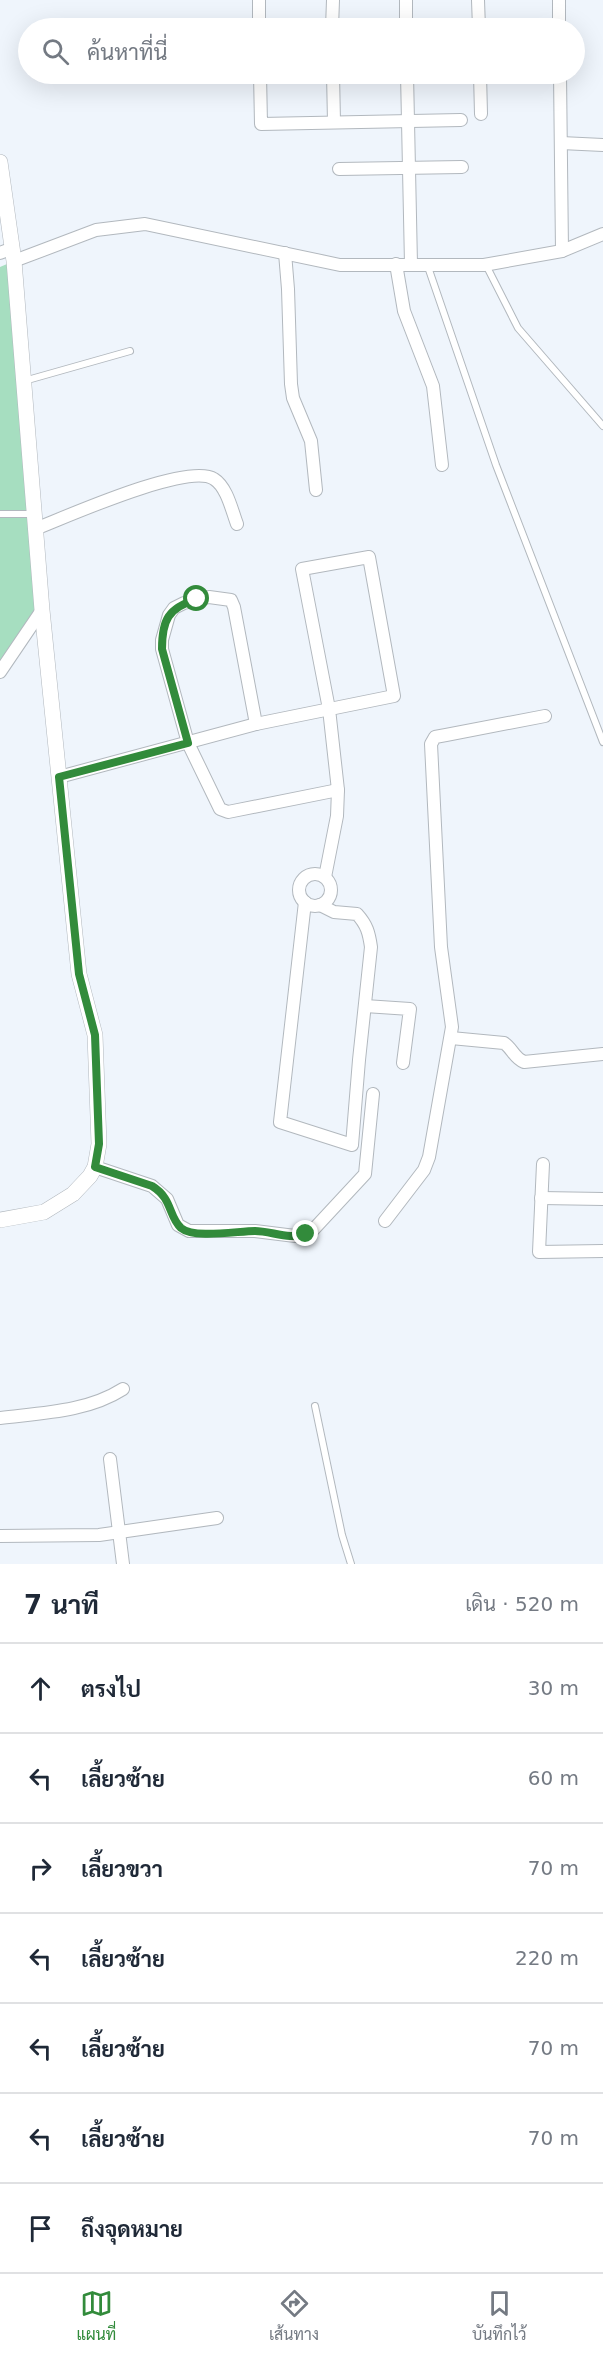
<!DOCTYPE html>
<html lang="th">
<head>
<meta charset="utf-8">
<style>
	:root { --surface:#fff; --page:#f6f6f7; --text:#1f2937; --muted:#747a83; --line:#e0e1e3; --accent:#328b3b }
	body { margin:0; font-family:"DejaVu Sans",Sarabun,sans-serif; background:var(--page); color:var(--text) }
	.stop { position:absolute; width:18px; height:18px; margin:-14px; border:4px solid #328b3b; border-radius:50%; background:#fff }
	.stop.end { background:#328b3b; border-color:#fff; box-shadow:0 2px 6px #0008 }
	.list { margin:0; padding:0; list-style:none }
	h2 { display:flex; justify-content:space-between; align-items:center; height:78px; margin:0; padding:0 24px; font-size:26px }
	h2 small { font-size:20px; font-weight:400; color:var(--muted) }
	.list li { display:grid; grid-template-columns:39px 1fr auto; gap:18px; align-items:center; box-sizing:border-box; height:90px; padding:0 24px; border-top:2px solid var(--line) }
	.list b { display:block; font-size:22px; white-space:nowrap }
	.list em { font-size:20px; font-style:normal; color:var(--muted) }
	.icon { flex:none; width:33px; height:33px; fill:none; stroke:currentColor; stroke-width:2; stroke-linecap:round; stroke-linejoin:round }
	.map { position:relative; flex:none; width:603px; height:1564px; overflow:hidden }
	.search { position:absolute; background:var(--surface); box-shadow:0 6px 24px #0002; left:18px; right:18px; top:18px; height:66px; display:flex; align-items:center; gap:15px; box-sizing:border-box; padding:0 21px; border-radius:33px; color:var(--muted); font-size:22px }
	.sheet { height:708px; background:var(--surface) }
	nav { display:flex; justify-content:space-around; align-items:center; box-sizing:border-box; height:84px; border-top:2px solid var(--line); background:var(--surface); font-size:16px; color:var(--muted) }
	nav a { display:grid; justify-items:center; gap:3px }
	nav .on { color:var(--accent) }
	.map>svg:first-child { display:block }
</style>
</head>
<body>
<div class="map">
<svg width="603" height="1564" viewBox="0 0 603 1564">
	<rect width="100%" height="100%" fill="#eff5fc"/>
	<polygon fill="#a6dec0" points="14,261 42,610 0,672 0,267"/>
	<g fill="none" stroke-linecap="round" stroke-linejoin="round">
		<defs>
			<g id="service">
				<polyline points="427,264 496,465 603,742"/>
				<polyline points="486,265 518,328 603,426"/>
				<polyline points="24,381 130,351"/>
				<polyline points="0,514 32,514"/>
				<polyline points="315,1406 342,1535 351,1564"/>
			</g>
			<g id="minor">
				<polyline points="259,0 259,28"/>
				<polyline points="406,0 406,28"/>
				<polyline points="478,0 479,28"/>
				<polyline points="559,0 559,28"/>
				<polyline points="332,28 333,0"/>
				<polyline points="260,74 261,124 461,120"/>
				<polyline points="333,74 334,122"/>
				<polyline points="407,74 411,264"/>
				<polyline points="480,74 481,114"/>
				<polyline points="560,74 562,251"/>
				<polyline points="561,143 603,145"/>
				<polyline points="339,169 462,167"/>
				<polyline points="0,253 13,248"/>
				<polyline points="285,253 288,289 291,384 293,398 311,441 316,490"/>
				<polyline points="14,261 96,230 145,224 340,265 484,265 562,251 603,234"/>
				<polyline points="396,264 404,311 433,386 442,465"/>
				<path d="M35 529C66 517 188 462 214 479 227 487 232 511 237 524"/>
				<polyline points="0,672 42,610"/>
				<polyline points="256,724 234,607 231,600 209,597 184,603 174,608 169,615 162,640 162,649 188,743 220,809 228,812 338,790"/>
				<polyline points="59,777 256,724 394,696 369,557 302,569 329,709 338,790 337,816 325,877"/>
				<circle cx="315" cy="890" r="16"/>
				<path d="M305 902 280 1122 352 1145 359 1060 371 947C369 933 367 925 357 914L334 912 320 905"/>
				<polyline points="365,1006 410,1009 403,1063"/>
				<path d="M451 1038 504 1043C512 1048 514 1058 524 1062L603 1054"/>
				<polyline points="543,1164 539,1252 603,1251"/>
				<polyline points="95,1167 152,1186 167,1199 178,1225 189,1231 255,1231 295,1236 306,1234 313,1230 365,1174 373,1094"/>
				<polyline points="541,1198 603,1199"/>
				<polyline points="385,1221 424,1170 429,1157 452,1027 441,947 431,744 435,737 446,735 545,716"/>
				<path d="M0 1418C41 1413 87 1412 123 1389"/>
				<polyline points="110,1459 123,1564"/>
				<polyline points="0,1536 99,1535 217,1518"/>
			</g>
			<polyline id="tertiary" points="0,162 14,261 42,610 79,974 95,1035 99,1144 95,1167 90,1176 73,1194 44,1212 0,1220"/>
		</defs>
		<use href="#service" stroke="#b2b8be" stroke-width="8"/>
		<use href="#minor" stroke="#b2b8be" stroke-width="14"/>
		<use href="#tertiary" stroke="#b2b8be" stroke-width="16"/>
		<use href="#service" stroke="#fff" stroke-width="6"/>
		<use href="#minor" stroke="#fff" stroke-width="12"/>
		<use href="#tertiary" stroke="#fff" stroke-width="15"/>
	</g>
	<g fill="none" stroke-linecap="round" stroke-linejoin="round">
		<path stroke="#328b3b" stroke-width="8" d="M197 599C168 608 162 620 162 649L188 743 59 777 79 974 95 1035 99 1144 95 1167 152 1186C173 1199 168 1216 181 1228 194 1239 238 1231 255 1231 271 1231 290 1240 306 1234"/>
	</g>
</svg>
<div class="stop" style="left:197px;top:599px"></div>
<div class="stop end" style="left:306px;top:1234px"></div>
<div class="search"><svg class="icon" aria-label="search" viewBox="0 0 24 24"><circle cx="10" cy="10" r="6"/><path d="M15 15l6 6"/></svg>ค้นหาที่นี่</div>
</div>
<section class="sheet">
<h2>7 นาที<small>เดิน · 520 m</small></h2>
<ul class="list">
<li><svg class="icon" aria-label="ahead" viewBox="0 0 24 24"><path d="M12 20V5M6 11l6-6 6 6"/></svg><div><b>ตรงไป</b></div><em>30 m</em></li>
<li><svg class="icon" aria-label="left" viewBox="0 0 24 24"><path d="M17 20v-9H6M10 6l-5 5 5 5"/></svg><div><b>เลี้ยวซ้าย</b></div><em>60 m</em></li>
<li><svg class="icon" aria-label="right" viewBox="0 0 24 24"><path d="M7 20v-9h11M14 6l5 5-5 5"/></svg><div><b>เลี้ยวขวา</b></div><em>70 m</em></li>
<li><svg class="icon" aria-label="left" viewBox="0 0 24 24"><path d="M17 20v-9H6M10 6l-5 5 5 5"/></svg><div><b>เลี้ยวซ้าย</b></div><em>220 m</em></li>
<li><svg class="icon" aria-label="left" viewBox="0 0 24 24"><path d="M17 20v-9H6M10 6l-5 5 5 5"/></svg><div><b>เลี้ยวซ้าย</b></div><em>70 m</em></li>
<li><svg class="icon" aria-label="left" viewBox="0 0 24 24"><path d="M17 20v-9H6M10 6l-5 5 5 5"/></svg><div><b>เลี้ยวซ้าย</b></div><em>70 m</em></li>
<li><svg class="icon" aria-label="arrive" viewBox="0 0 24 24"><path d="M6 21V4h12l-3 4 3 4H6"/></svg><div><b>ถึงจุดหมาย</b></div></li>
</ul>
</section>
<nav>
<a class="on"><svg class="icon" aria-label="map" viewBox="0 0 24 24"><path d="M3 6l6-2 6 2 6-2v14l-6 2-6-2-6 2zM9 4v14M15 6v14"/></svg>แผนที่</a>
<a><svg class="icon" aria-label="directions" viewBox="0 0 24 24"><path d="M12 3l9 9-9 9-9-9zM9 14v-3h6M13 9l2 2-2 2"/></svg>เส้นทาง</a>
<a><svg class="icon" aria-label="saved" viewBox="0 0 24 24"><path d="M7 4h10v16l-5-4-5 4z"/></svg>บันทึกไว้</a>
</nav>
</body>
</html>
